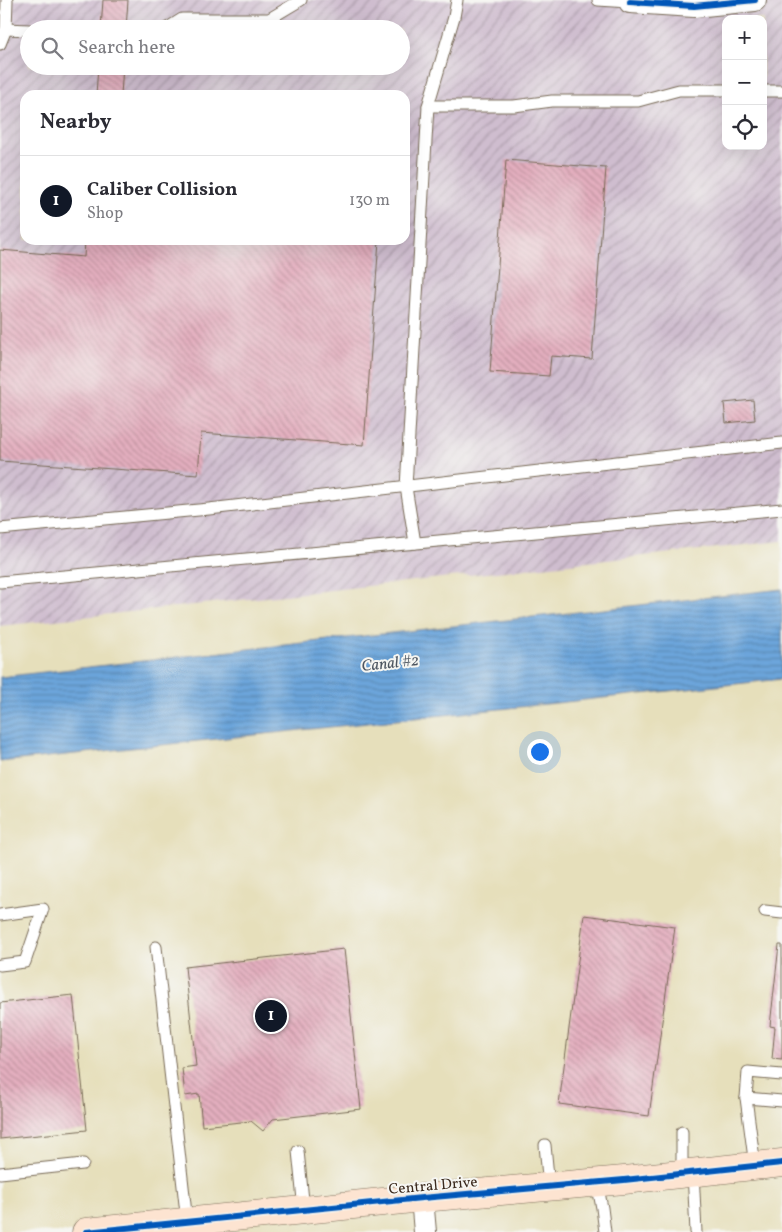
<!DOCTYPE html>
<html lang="en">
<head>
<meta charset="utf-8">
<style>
	:root { --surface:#fff; --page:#f2f2f3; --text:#2b2b33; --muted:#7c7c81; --line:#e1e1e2; --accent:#111827 }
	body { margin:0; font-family:Vollkorn,serif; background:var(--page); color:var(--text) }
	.controls { position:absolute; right:15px; top:15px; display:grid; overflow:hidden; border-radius:10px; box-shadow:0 5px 20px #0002 }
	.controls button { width:45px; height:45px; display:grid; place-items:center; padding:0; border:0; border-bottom:1px solid var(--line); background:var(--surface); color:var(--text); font:25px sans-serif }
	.you { position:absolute; left:539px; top:751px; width:18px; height:18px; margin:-12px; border:4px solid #fff; border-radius:50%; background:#1a73e8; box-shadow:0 0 0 8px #1a73e833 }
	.badge { display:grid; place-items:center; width:32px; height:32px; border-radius:50%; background:var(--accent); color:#fff; font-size:16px; font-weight:700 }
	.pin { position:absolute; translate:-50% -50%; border:2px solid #fff; box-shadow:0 1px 5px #0006 }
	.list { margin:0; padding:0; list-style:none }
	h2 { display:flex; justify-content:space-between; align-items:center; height:65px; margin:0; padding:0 20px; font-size:21px }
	h2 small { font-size:16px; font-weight:400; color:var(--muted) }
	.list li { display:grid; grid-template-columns:32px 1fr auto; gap:15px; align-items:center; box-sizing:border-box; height:90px; padding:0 20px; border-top:1px solid var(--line) }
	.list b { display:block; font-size:19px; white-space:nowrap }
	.list p { margin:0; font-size:16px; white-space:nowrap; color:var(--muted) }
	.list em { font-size:16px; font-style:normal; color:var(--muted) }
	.icon { flex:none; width:28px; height:28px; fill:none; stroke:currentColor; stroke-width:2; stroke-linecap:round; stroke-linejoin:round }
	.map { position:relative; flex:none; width:782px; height:1232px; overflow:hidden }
	.search { position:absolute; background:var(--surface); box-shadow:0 5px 20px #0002; left:20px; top:20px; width:390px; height:55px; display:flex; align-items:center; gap:12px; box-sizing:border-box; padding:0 18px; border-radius:28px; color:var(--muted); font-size:19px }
	.panel { position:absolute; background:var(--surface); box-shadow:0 5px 20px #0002; left:20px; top:90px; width:390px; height:155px; border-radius:15px }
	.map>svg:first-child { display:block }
</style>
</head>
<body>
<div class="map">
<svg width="782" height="1232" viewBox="0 0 782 1232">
	<defs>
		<pattern id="industrial-furrows" width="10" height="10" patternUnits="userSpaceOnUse" patternTransform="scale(1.25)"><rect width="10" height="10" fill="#cfbdcf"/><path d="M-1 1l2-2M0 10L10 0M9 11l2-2" fill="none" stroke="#a99aa7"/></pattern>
		<pattern id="water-rules" width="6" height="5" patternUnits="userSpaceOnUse" patternTransform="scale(1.25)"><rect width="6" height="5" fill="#6ca5db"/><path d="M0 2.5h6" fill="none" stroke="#5a87b1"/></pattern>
		<pattern id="building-back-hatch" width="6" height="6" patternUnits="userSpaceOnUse" patternTransform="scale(1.25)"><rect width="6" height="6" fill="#e4afbf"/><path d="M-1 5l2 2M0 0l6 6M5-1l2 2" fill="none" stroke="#ba8f9b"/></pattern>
	</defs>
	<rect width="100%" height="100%" fill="#f6f6f2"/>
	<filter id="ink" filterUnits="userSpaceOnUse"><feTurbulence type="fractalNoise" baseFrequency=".02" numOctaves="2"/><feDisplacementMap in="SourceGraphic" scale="10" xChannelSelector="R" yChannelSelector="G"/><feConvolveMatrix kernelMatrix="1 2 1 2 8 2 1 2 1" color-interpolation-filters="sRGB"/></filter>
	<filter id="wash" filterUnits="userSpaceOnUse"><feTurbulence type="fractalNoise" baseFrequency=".0096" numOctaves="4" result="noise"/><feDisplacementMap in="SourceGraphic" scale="20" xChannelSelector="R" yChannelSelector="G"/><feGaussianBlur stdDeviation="1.12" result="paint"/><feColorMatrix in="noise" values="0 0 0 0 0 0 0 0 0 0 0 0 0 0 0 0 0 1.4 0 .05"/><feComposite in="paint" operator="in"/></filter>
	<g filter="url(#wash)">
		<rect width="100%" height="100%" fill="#e6dfbb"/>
		<path fill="url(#industrial-furrows)" fill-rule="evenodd" d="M0 0H782V541L0 626ZM726 19H763V146H726ZM29 29H401V66H29ZM25 95H405V240H25Z"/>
		<polygon fill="url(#water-rules)" stroke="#54687c" points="782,589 782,679 0,762 0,677"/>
		<g id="blocks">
			<g fill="url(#building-back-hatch)">
				<polygon points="103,0 128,0 126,29 101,29"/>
				<polygon points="98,66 123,66 121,95 96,95"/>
				<polygon points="506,160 606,168 592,359 551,356 549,376 490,372"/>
				<polygon points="85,240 379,240 364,445 201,433 198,475 0,461 0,250 84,257"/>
				<polygon points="753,400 755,420 726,423 724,403"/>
				<polygon points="584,915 675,927 649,1116 559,1104"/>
				<polygon points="779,945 782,945 782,1060 772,1059 775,1027 770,1026"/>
				<polygon points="344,949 361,1109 273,1119 263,1131 251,1121 202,1126 199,1094 185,1096 182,1068 196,1066 185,967"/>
				<polygon points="73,995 87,1130 0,1139 0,1003"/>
			</g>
		</g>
	</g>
	<g filter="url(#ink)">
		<use href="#blocks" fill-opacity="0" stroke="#776955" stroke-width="1"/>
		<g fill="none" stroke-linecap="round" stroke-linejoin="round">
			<defs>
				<g id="lane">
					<polyline points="598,0 630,2"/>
					<polyline points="6,29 29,30"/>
					<polyline points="166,29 182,19 269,19 301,0"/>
					<polyline points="0,44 6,29 7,0"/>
					<polyline points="763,91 782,91"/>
					<polyline points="428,106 514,106 552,101 638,101 679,90 726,90"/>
					<polyline points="0,529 209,509 782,443"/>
					<polyline points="415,543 406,487 428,106 454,17 457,0"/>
					<polyline points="0,582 782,509"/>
					<polyline points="765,911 782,913"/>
					<polyline points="0,915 43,909 25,962 0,965"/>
					<polyline points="156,947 187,1222"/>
					<polyline points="746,1098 782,1101"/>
					<polyline points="682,1132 682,1173"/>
					<polyline points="545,1145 549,1187"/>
					<polyline points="298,1151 304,1210"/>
					<polyline points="755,1166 746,1098 748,1072 782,1075"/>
					<polyline points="693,1172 696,1232"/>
					<polyline points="0,1173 83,1164"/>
					<polyline points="597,1182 602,1208 605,1232"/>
				</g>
				<g id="street">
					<polyline points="630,2 694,6 755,0"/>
					<polyline points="422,1198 425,1232"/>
				</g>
				<polyline id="secondary" points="86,1232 422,1198 624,1180 782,1163"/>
			</defs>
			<use href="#lane" stroke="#776955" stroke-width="13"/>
			<use href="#street" stroke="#776955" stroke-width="24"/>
			<use href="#secondary" stroke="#776955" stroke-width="29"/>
			<use href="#lane" stroke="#fff" stroke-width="11"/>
			<use href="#street" stroke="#fff" stroke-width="22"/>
			<use href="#secondary" stroke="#fde4d1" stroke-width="28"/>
			<defs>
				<g id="cycleway">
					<polyline points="630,2 694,6 755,0"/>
					<polyline points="86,1232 422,1198 624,1180 782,1163"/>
				</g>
			</defs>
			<use href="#cycleway" stroke="#f6f6f2" stroke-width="9"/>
			<use href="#cycleway" stroke="#0057b8" stroke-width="6"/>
		</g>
	</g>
	<g text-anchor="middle" stroke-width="4" stroke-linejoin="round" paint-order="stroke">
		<g font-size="15" fill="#3b2a1e" stroke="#f6f6f2">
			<text transform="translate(433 1185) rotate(-5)" y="5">Central Drive</text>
		</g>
		<g font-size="16" font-style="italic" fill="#4c5560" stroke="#f6f6f2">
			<text transform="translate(390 662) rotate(-6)" y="6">Canal #2</text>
		</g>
	</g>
</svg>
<div class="controls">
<button>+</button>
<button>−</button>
<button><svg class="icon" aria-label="locate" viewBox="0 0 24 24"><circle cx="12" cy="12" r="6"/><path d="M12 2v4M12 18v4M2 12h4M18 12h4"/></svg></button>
</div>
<div class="you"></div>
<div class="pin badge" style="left:271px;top:1016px">1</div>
<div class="search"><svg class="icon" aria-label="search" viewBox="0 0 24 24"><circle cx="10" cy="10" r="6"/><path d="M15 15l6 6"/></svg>Search here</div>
<section class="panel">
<h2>Nearby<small></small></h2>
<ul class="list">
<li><span class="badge">1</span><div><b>Caliber Collision</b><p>Shop</p></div><em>130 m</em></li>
</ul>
</section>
</div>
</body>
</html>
